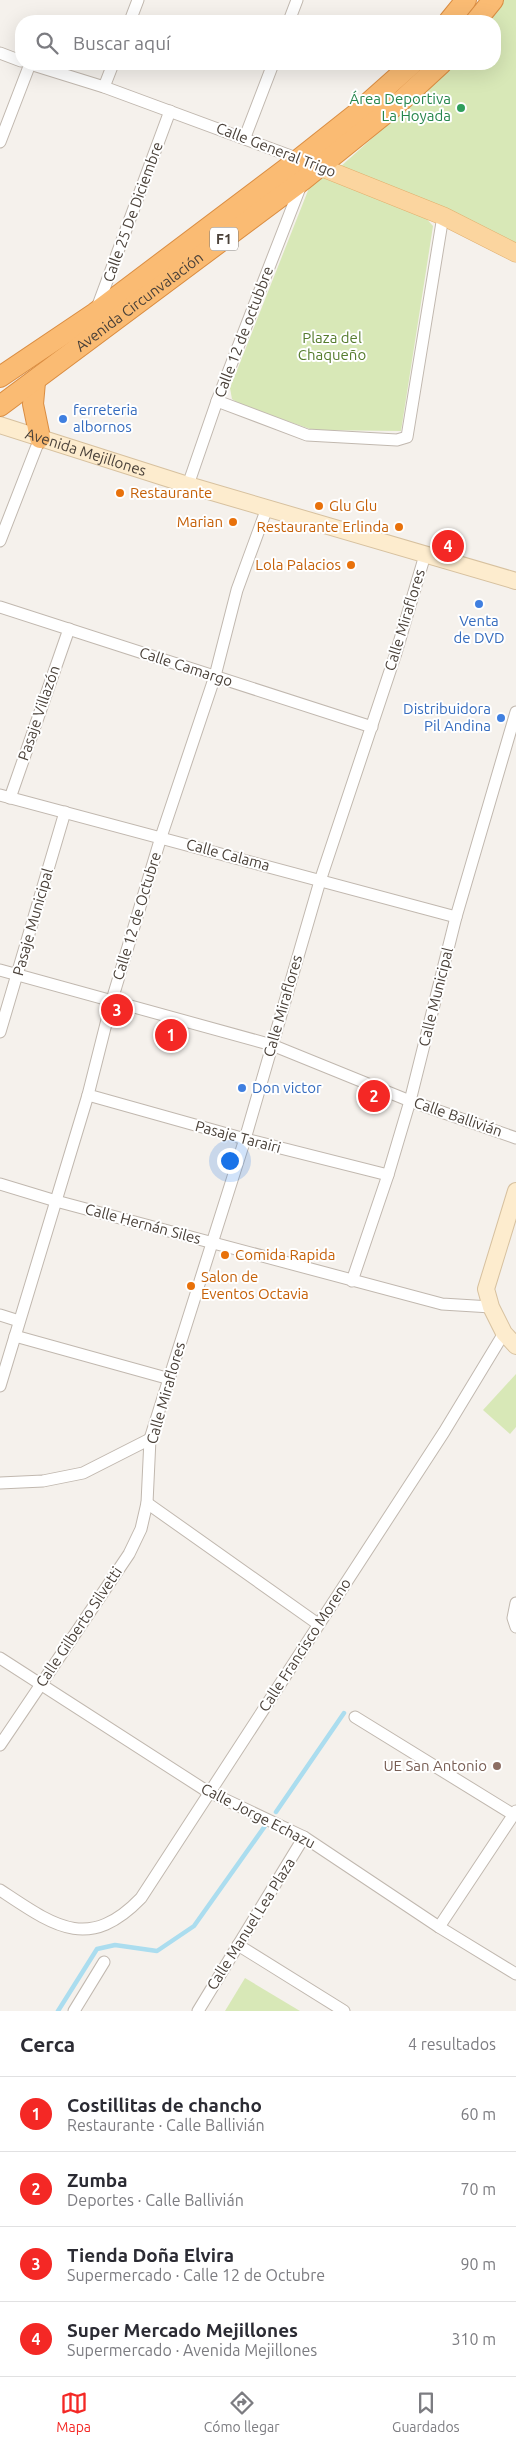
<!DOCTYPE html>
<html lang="es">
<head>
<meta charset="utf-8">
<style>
	:root { --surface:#fff; --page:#f2f2f3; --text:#2b2b33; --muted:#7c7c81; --line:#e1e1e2; --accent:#f42825 }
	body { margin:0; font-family:Ubuntu,sans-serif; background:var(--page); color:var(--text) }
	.you { position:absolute; left:229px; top:1160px; width:18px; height:18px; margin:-12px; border:4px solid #fff; border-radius:50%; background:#1a73e8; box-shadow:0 0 0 8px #1a73e833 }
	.badge { display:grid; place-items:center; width:32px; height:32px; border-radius:50%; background:var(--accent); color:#fff; font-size:16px; font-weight:700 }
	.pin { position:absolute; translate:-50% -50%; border:2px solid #fff; box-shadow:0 1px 5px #0006 }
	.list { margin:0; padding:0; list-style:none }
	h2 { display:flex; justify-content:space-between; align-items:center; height:65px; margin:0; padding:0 20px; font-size:21px }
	h2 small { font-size:16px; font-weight:400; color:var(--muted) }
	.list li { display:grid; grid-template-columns:32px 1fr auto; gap:15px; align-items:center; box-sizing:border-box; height:75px; padding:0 20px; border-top:1px solid var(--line) }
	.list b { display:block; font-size:19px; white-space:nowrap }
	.list p { margin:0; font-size:16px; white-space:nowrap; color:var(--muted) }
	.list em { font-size:16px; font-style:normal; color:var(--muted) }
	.icon { flex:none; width:28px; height:28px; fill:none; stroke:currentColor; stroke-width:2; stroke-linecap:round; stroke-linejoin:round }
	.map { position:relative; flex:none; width:516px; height:2011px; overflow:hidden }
	.search { position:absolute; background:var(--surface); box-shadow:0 5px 20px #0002; left:15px; right:15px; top:15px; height:55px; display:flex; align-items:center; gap:12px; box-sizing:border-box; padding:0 18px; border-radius:20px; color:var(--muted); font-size:19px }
	.sheet { height:365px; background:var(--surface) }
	nav { display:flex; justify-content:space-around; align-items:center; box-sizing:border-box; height:70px; border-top:1px solid var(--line); background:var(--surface); font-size:14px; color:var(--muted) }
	nav a { display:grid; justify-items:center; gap:2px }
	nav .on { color:var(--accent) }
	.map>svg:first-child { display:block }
</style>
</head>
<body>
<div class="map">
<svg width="516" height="2011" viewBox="0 0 516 2011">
	<rect width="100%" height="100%" fill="#f5f1ec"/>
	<g fill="#d8e8b7">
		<polygon points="503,0 516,0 516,245 339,168 438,79 450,64 495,64 495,21 485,21"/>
		<polygon points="319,176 329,177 425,217 433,226 401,431 313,430 241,405 232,399 230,388 311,183"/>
		<polygon points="516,1374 516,1427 510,1434 483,1410"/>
		<polygon points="245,1978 300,2011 225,2011"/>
	</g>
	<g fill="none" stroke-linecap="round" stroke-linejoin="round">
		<g stroke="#abddef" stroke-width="4.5">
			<polyline points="276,1812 344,1713"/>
			<polyline points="58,2011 97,1949 115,1945 157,1951 194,1926 265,1826"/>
		</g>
		<defs>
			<g id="street">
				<polyline points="130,21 138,0"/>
				<polyline points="289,21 297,0"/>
				<polyline points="0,53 21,61"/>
				<polyline points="30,64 104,87 299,159"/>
				<polyline points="104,87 113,64"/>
				<polyline points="245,137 273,64"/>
				<polyline points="0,142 30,64"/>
				<polyline points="97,308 170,111"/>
				<polyline points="217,401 307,435 397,440 407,437 443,216"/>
				<polyline points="188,485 217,401 301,185"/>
				<polyline points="0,541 40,438"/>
				<polyline points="0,607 372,727"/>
				<polyline points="0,795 456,917"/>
				<polyline points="10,798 69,629"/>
				<polyline points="0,970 272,1045 410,1101 516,1138"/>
				<polyline points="0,1032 65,812"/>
				<polyline points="88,1095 245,1139 388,1175"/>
				<polyline points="0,1184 56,1201 442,1304 491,1307"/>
				<polyline points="352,1281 388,1175 410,1101 456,917 516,712"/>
				<polyline points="0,1315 19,1321"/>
				<polyline points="15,1336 170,1379"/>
				<polyline points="0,1386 88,1095 112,1000 161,837 215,676 237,590 267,508"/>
				<polyline points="0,1483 43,1481 83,1473 150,1439"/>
				<polyline points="147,1503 318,1624"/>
				<polyline points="516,1603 513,1618 516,1627"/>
				<polyline points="0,1658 205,1790 304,1837 439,1927 516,1974"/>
				<polyline points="355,1717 514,1815"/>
				<polyline points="0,1745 129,1554 141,1529 147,1503 150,1439 245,1139 320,881 396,653 425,555"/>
				<path d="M0 1890C53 1925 88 1953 141 1898L444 1432 504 1333"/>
				<polyline points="439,1927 516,1811"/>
				<polyline points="238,1945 344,2011"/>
				<polyline points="74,2011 104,1962"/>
				<polyline points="198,2011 304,1837"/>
			</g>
			<g id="secondary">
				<path id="s1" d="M0 425 188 485 516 581"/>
				<polyline points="516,1191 486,1289 491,1307 504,1333 516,1346"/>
			</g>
			<polyline id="primary" points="308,162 443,216 516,253"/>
			<g id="highway">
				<polyline points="449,21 466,0"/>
				<polyline points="476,21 493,0"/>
				<polyline points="0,377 95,313 299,159 357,113 412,64"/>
				<polyline points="35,382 33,404 40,438"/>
				<path id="s2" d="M0 406 303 180 402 100 441 64"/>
			</g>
		</defs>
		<use href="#street" stroke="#c1b8af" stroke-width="13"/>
		<use href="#secondary" stroke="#d7c19f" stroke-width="18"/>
		<use href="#primary" stroke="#e1af6e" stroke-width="19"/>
		<use href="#highway" stroke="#da8d42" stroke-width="22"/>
		<use href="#street" stroke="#fff" stroke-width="11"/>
		<use href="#secondary" stroke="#fdecce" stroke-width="16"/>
		<use href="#primary" stroke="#fbd59f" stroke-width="18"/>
		<use href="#highway" stroke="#fabb73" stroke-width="20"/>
	</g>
	<circle fill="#2e9e5b" stroke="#fff" stroke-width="2" cx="461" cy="108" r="5"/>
	<g fill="#3f7fe0" stroke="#fff" stroke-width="2">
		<circle cx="63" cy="419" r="5"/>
		<circle cx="479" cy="604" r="5"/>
		<circle cx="501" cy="718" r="5"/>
		<circle cx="242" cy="1088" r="5"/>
	</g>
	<g fill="#e8710a" stroke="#fff" stroke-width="2">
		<circle cx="120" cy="493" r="5"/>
		<circle cx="319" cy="506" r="5"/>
		<circle cx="233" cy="522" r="5"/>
		<circle cx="399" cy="527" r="5"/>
		<circle cx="351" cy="565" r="5"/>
		<circle cx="225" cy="1255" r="5"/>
		<circle cx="191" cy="1286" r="5"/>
	</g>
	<circle fill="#8d6e63" stroke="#fff" stroke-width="2" cx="497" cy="1766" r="5"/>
	<g text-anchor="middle" stroke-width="4" stroke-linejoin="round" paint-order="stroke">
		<rect fill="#fff" stroke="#807a74" stroke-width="1" x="210" y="227.5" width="28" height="23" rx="4"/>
		<g font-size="14" font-weight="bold" fill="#4a4139">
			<text x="224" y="244">F1</text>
		</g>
		<g font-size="15" fill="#27864d" stroke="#fff" text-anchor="end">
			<text x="451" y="104">Área Deportiva<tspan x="451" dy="17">La Hoyada</tspan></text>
		</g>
		<g font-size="15" fill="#4a4139" stroke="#fff">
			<text transform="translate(276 150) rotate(21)" y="5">Calle General Trigo</text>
			<text transform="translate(133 212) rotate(-70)" y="5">Calle 25 De Diciembre</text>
			<text dy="5" stroke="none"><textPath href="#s2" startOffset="174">Avenida Circunvalación</textPath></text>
			<text transform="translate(244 332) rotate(-69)" y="5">Calle 12 de octubbre</text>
			<text dy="5" stroke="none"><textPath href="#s1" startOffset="90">Avenida Mejillones</textPath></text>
			<text transform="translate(405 620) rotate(-73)" y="5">Calle Miraflores</text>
			<text transform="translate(186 667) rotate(18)" y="5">Calle Camargo</text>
			<text transform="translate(39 713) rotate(-71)" y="5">Pasaje Villazón</text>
			<text transform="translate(228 855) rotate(15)" y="5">Calle Calama</text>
			<text transform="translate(137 916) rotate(-73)" y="5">Calle 12 de Octubre</text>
			<text transform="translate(33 922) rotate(-74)" y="5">Pasaje Municipal</text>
			<text transform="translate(436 997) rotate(-76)" y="5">Calle Municipal</text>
			<text transform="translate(283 1006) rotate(-74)" y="5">Calle Miraflores</text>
			<text transform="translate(458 1117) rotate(19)" y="5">Calle Ballivián</text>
			<text transform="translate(238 1137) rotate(15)" y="5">Pasaje Tarairi</text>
			<text transform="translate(143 1224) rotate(15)" y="5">Calle Hernán Siles</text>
			<text transform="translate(166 1393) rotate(-74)" y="5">Calle Miraflores</text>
			<text transform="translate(79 1627) rotate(-56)" y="5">Calle Gilberto Silvetti</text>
			<text transform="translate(305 1645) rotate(-57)" y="5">Calle Francisco Moreno</text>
			<text transform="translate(258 1816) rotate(27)" y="5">Calle Jorge Echazu</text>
			<text transform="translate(251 1924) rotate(-58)" y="5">Calle Manuel Lea Plaza</text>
		</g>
		<g font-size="15" fill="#557c2d" stroke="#fff">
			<text x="332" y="343">Plaza del<tspan x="332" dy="17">Chaqueño</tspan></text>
		</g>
		<g font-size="15" fill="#366cbe" stroke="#fff" text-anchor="start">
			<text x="73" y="415">ferreteria<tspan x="73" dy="17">albornos</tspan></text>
			<text x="479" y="626" text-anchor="middle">Venta<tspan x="479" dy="17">de DVD</tspan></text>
			<text x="491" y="714" text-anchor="end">Distribuidora<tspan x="491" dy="17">Pil Andina</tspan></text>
			<text x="252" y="1093">Don victor</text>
		</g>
		<g font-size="15" fill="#c56008" stroke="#fff" text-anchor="start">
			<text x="130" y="498">Restaurante</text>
			<text x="329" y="511">Glu Glu</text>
			<text x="223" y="527" text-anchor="end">Marian</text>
			<text x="389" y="532" text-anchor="end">Restaurante Erlinda</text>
			<text x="341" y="570" text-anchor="end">Lola Palacios</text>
			<text x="235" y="1260">Comida Rapida</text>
			<text x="201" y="1282">Salon de<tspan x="201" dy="17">Eventos Octavia</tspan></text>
		</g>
		<g font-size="15" fill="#785e54" stroke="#fff" text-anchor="end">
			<text x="487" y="1771">UE San Antonio</text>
		</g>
	</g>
</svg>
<div class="you"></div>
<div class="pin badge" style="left:171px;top:1035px">1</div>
<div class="pin badge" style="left:374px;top:1096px">2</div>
<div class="pin badge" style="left:117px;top:1010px">3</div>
<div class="pin badge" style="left:448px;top:546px">4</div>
<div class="search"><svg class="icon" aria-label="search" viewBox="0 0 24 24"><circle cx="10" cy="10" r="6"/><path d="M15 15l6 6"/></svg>Buscar aquí</div>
</div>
<section class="sheet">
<h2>Cerca<small>4 resultados</small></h2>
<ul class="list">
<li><span class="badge">1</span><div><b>Costillitas de chancho</b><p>Restaurante · Calle Ballivián</p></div><em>60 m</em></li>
<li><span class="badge">2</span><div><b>Zumba</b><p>Deportes · Calle Ballivián</p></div><em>70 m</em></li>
<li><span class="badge">3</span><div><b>Tienda Doña Elvira</b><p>Supermercado · Calle 12 de Octubre</p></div><em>90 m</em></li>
<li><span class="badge">4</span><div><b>Super Mercado Mejillones</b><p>Supermercado · Avenida Mejillones</p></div><em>310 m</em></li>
</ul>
</section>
<nav>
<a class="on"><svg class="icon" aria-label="map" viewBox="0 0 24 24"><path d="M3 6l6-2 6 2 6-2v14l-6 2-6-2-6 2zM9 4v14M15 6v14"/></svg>Mapa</a>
<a><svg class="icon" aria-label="directions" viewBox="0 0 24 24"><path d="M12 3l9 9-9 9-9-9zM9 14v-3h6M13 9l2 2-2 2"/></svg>Cómo llegar</a>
<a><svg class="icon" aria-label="saved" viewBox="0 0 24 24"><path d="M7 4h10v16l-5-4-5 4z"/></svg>Guardados</a>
</nav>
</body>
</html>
